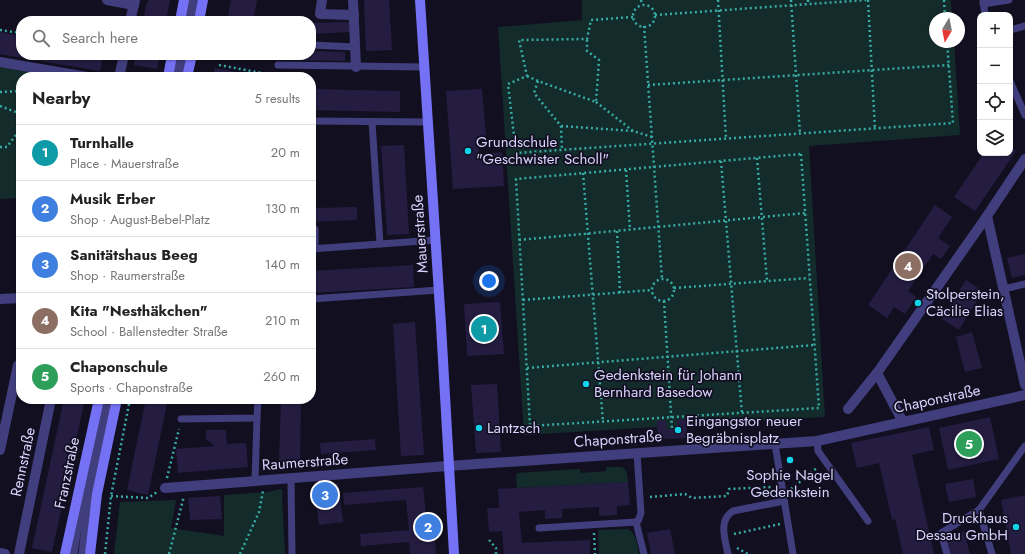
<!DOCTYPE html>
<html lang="en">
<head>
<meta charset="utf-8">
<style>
	:root { --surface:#fff; --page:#f6f6f6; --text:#222; --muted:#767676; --line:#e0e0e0; --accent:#0b8043 }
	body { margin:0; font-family:Jost,sans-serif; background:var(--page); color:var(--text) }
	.controls { position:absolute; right:12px; top:12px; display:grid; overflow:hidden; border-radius:8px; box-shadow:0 1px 3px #0004 }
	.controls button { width:36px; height:36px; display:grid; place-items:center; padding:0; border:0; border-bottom:1px solid var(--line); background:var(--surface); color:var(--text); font:20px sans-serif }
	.compass { position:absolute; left:929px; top:12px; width:36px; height:36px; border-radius:50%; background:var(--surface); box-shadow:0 1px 3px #0004; rotate:190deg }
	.you { position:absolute; left:489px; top:281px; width:14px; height:14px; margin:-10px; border:3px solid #fff; border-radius:50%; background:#1a73e8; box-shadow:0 0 0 6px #1a73e833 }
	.badge { display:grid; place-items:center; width:26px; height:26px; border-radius:50%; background:var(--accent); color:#fff; font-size:13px; font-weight:700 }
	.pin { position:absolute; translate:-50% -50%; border:2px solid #fff; box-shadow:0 1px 4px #0006 }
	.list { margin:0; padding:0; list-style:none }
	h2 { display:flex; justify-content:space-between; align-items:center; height:52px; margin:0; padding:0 16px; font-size:17px }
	h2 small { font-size:13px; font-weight:400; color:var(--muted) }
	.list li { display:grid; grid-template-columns:26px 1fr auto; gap:12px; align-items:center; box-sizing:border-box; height:56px; padding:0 16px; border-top:1px solid var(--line) }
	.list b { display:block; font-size:15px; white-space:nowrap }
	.list p { margin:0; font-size:13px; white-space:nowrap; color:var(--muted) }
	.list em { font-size:13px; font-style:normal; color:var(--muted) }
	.icon { flex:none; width:22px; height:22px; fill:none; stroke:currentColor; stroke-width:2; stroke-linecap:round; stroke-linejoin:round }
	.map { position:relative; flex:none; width:1025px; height:554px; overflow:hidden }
	.search { position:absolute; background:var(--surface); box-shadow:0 1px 3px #0004; left:16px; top:16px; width:300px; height:44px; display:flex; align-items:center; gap:10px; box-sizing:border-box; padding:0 14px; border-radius:16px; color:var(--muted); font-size:15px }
	.panel { position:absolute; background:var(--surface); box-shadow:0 1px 3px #0004; left:16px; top:72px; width:300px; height:332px; border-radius:16px }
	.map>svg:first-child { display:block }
</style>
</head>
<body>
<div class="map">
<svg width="1025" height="554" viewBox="0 0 1025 554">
	<rect width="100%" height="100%" fill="#120f21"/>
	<g fill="#132b2a">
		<polygon points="582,0 951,0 952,18 935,18 935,42 954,42 960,135 809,146 825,417 687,425 687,438 658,439 657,427 524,435 498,27 582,20"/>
		<polygon points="0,62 87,77 21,77 21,198 0,199"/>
		<path d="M606 467C622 467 627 464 628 482L517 488 516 477 517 473 580 469 581 473 606 471Z"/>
		<polygon points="281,489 283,491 282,498 285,554 114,554 120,502 176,500 171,528 224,536 224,495 268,492"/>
		<path d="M628 529C637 534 637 545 639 554H599L598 530Z"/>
	</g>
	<g fill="#241d41">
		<polygon points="149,0 170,0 166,21 143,21 147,2 148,2"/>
		<polygon points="231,0 257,0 253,21 227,21"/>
		<polygon points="364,0 389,0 392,50 366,51"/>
		<polygon points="349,22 350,32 311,34 311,23"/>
		<polygon points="0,32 21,36 21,55 103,55 100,71 0,54"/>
		<polygon points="311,51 345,52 345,61 282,60 282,55 311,55"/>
		<polygon points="136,55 160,55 157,69 134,65"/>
		<polygon points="215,68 257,76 256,77 213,77"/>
		<polygon points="311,89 400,91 400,112 311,110"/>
		<polygon points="482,89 486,136 477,136 479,154 502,152 504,186 453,189 446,91"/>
		<polygon points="404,145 409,234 387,235 381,146"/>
		<polygon points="1010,147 1016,151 975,211 954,197 984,153 1010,153"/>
		<polygon points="935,205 952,217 938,238 950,246 941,259 933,254 908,291 916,297 905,314 894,307 887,318 868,305"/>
		<polygon points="357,207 357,220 311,222 311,208"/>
		<polygon points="1025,254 1025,275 1012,278 1007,258"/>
		<polygon points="413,265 414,287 311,293 311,271"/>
		<polygon points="966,280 983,291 959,330 942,319"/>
		<polygon points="500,302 504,354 467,356 464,304"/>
		<polygon points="415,322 424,455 401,456 393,324"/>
		<polygon points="972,332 982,368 965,372 956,337"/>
		<polygon points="497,384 501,452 476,453 471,385"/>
		<polygon points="64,399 85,399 52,552 32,548"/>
		<polygon points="146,399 168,399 148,495 127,490"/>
		<polygon points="281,399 301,399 300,462 279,461"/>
		<polygon points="990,417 999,459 948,470 939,428"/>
		<polygon points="686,419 687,438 658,439 657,421 666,420 667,430 672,429 677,429 677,420"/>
		<polygon points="929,427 934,450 912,455 934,554 903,554 895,519 892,520 879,463 857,468 851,443"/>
		<polygon points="206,430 226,430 227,444 246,443 248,467 178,473 176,449 215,446 206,439"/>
		<polygon points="375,439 376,450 321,454 320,443"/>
		<polygon points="973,479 976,497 949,502 945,484"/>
		<polygon points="628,482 630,505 617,506 617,515 599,516 599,507 562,509 562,518 545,519 545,510 519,512 522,543 590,540 590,554 504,554 502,531 489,532 487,508 499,508 498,489"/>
		<polygon points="338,483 343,522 319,525 314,486"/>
		<polygon points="423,487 426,515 433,515 436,554 410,554 409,542 361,546 360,534 409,530 406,500 344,505 343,493"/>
		<polygon points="1025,495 1025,554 1011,554 1001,500"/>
		<polygon points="220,496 222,519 190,520 188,498"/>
		<polygon points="670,529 675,554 651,554 647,533"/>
		<polygon points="964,531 970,554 949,554 946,536"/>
	</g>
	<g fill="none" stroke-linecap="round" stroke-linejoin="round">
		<g stroke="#37aba5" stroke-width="2.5" stroke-dasharray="2 3" stroke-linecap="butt">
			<polyline points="641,0 642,5"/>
			<polyline points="718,0 726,139"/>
			<polyline points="791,0 800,134"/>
			<polyline points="808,0 808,4"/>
			<polyline points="868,0 875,129"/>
			<polyline points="944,0 945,18"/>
			<circle cx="644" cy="16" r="11"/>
			<polyline points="655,15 866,0"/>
			<polyline points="633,17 591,20 587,39 519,40 527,76 508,84 516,153 953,123 947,42"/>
			<polyline points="644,26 662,279"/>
			<polyline points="0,30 21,33"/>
			<polyline points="219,65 278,76 278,77"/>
			<polyline points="527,76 538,81 596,102 599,60 587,51 587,39"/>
			<polyline points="538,81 534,93 561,126 562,150"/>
			<polyline points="648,85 949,65"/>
			<polyline points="0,92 21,91"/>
			<polyline points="596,102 633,131 652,137"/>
			<polyline points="0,106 21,114"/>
			<polyline points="561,126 633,131"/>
			<polyline points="0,147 7,147 21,128"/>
			<polygon points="801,154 819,408 530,426 516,179"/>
			<polyline points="757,158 767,281"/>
			<polyline points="721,161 742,414"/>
			<polyline points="626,170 630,230"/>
			<polyline points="583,173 603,422"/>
			<polyline points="617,231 620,293"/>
			<polyline points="519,240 805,213"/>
			<circle cx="663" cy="290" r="11"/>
			<polyline points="674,288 809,278"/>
			<polyline points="523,300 652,290"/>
			<polyline points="664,301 672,429"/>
			<polyline points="527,368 814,345"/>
			<polyline points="167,478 179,429"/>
			<polyline points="791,489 818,467"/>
			<polyline points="111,496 148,498 157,492"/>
			<polyline points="650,497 685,494 692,498 727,496 729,489 773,487"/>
			<polyline points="594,533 595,554"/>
			<polyline points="734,534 780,524"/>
			<polyline points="489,540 496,548 496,554"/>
			<polyline points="737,548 748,554"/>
			<polyline points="105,554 111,496 130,399"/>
			<polyline points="169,554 184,496"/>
			<polyline points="240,554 259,512 263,491"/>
		</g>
		<g stroke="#413e7d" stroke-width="7">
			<polyline points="983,0 985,15"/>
			<polyline points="983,4 1009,0"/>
			<polyline points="186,21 191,0"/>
			<polyline points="192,21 196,0"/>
			<polyline points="1010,30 1025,26"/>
			<polyline points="311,45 356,47"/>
			<polyline points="278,65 424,67"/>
			<polyline points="173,77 178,55"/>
			<polyline points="179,77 184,55"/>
			<polyline points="1010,81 1025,115"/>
			<polyline points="311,121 428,122"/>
			<polyline points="372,122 380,244"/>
			<polyline points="311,230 315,229 315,249"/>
			<polyline points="311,249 436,240"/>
			<polyline points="1004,289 1025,284"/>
			<polyline points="311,299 439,290"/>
			<polyline points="181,419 257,418 258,399"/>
			<polyline points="817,441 818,451 868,521"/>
			<polyline points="775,444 793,554"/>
			<polyline points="291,478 292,554"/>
			<polyline points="255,481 257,418"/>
			<polyline points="979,510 992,554"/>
			<polyline points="636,522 644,554"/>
			<polyline points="539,528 636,522 638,521 641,513 637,453"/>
			<polyline points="74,554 80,514 104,399"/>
			<polyline points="82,554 86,515 111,399"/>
			<path d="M728 554C725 539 718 520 733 511L784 501"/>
			<polyline points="947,554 941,533 979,510 1025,446"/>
		</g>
		<g stroke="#413e7d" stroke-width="10">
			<polyline points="107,0 134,5"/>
			<polyline points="322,0 320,14 354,15"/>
			<polyline points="353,0 356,67"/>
			<polyline points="130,21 135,0"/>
			<polyline points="0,62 87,77"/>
			<polyline points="119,77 124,55"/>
			<polyline points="987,216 1025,385"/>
			<polyline points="0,299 21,298"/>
			<polyline points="877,373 903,422"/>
			<polyline points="848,409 877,373 987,216 1025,159"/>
			<polyline points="0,450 18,365 21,364"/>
			<polyline points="165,488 448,466 817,441 1025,395"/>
			<polyline points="0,553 5,554"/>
			<polyline points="19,554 51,399"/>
		</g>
		<g stroke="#7571f4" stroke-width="10">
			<polyline points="420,0 441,325 454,554"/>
			<polyline points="180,21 184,0"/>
			<polyline points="199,21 203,0"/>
			<polyline points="168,77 172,55"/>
			<polyline points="187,77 192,55"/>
			<polyline points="65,554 99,399"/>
			<polyline points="90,554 97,494 117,399"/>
		</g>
	</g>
	<g fill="#11d2e9" stroke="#120f21" stroke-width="1.5">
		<circle cx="468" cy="151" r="4"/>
		<circle cx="918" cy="303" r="4"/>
		<circle cx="586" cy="384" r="4"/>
		<circle cx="479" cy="428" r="4"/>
		<circle cx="678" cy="430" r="4"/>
		<circle cx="790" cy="460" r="4"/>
		<circle cx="1016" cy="527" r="4"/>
	</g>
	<g text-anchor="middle" stroke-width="3.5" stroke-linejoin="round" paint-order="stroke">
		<g font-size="15" fill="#d8d3fc" stroke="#120f21" text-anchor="start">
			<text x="476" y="147">Grundschule<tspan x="476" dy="17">"Geschwister Scholl"</tspan></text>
			<text x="926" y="299">Stolperstein,<tspan x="926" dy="17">Cäcilie Elias</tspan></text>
			<text x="594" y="380">Gedenkstein für Johann<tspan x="594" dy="17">Bernhard Basedow</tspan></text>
			<text x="686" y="426">Eingangstor neuer<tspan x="686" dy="17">Begräbnisplatz</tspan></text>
			<text x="487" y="433">Lantzsch</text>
			<text x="790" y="480" text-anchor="middle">Sophie Nagel<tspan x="790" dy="17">Gedenkstein</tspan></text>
			<text x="1008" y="523" text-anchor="end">Druckhaus<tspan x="1008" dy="17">Dessau GmbH</tspan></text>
		</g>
		<g font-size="15" fill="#d8d3fc" stroke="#120f21">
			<text transform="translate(420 234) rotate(-94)" y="5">Mauerstraße</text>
			<text transform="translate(937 399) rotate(-12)" y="5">Chaponstraße</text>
			<text transform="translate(618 439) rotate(-4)" y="5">Chaponstraße</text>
			<text transform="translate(23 462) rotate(-78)" y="5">Rennstraße</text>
			<text transform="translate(305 462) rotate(-4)" y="5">Raumerstraße</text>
			<text transform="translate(67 473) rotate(-78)" y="5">Franzstraße</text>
		</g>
	</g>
</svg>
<div class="controls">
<button>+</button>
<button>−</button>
<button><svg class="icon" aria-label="locate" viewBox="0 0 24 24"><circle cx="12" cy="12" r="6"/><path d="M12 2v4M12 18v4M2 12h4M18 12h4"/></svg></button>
<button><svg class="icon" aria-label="layers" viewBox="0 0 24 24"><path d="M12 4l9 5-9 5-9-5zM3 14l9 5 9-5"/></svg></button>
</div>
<svg class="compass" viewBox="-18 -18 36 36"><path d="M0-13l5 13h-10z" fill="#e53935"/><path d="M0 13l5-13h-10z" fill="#767676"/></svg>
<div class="you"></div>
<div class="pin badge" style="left:484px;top:329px;background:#0f9aa8">1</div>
<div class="pin badge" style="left:428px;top:527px;background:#3f7fe0">2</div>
<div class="pin badge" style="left:325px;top:495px;background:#3f7fe0">3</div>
<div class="pin badge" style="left:908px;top:266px;background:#8d6e63">4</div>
<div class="pin badge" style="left:969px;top:444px;background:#2e9e5b">5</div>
<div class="search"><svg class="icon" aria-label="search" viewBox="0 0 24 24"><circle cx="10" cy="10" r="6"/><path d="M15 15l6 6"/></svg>Search here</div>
<section class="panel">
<h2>Nearby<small>5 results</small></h2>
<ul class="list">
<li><span class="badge" style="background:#0f9aa8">1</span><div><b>Turnhalle</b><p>Place · Mauerstraße</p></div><em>20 m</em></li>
<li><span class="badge" style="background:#3f7fe0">2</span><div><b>Musik Erber</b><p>Shop · August-Bebel-Platz</p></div><em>130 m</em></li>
<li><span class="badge" style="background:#3f7fe0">3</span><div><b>Sanitätshaus Beeg</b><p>Shop · Raumerstraße</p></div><em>140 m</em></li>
<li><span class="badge" style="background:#8d6e63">4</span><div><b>Kita &quot;Nesthäkchen&quot;</b><p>School · Ballenstedter Straße</p></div><em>210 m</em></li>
<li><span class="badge" style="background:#2e9e5b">5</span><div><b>Chaponschule</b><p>Sports · Chaponstraße</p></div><em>260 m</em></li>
</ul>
</section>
</div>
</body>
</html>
